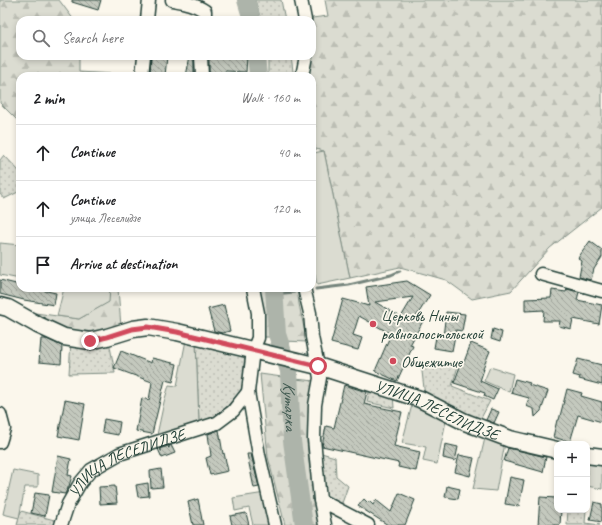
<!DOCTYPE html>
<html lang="en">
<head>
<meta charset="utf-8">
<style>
	:root { --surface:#fff; --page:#f6f6f6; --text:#202124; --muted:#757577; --line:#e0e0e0 }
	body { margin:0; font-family:Caveat,sans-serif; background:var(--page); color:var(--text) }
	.controls { position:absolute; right:12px; bottom:12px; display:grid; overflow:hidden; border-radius:8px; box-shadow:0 2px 6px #0003 }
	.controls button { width:36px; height:36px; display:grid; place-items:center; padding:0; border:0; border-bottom:1px solid var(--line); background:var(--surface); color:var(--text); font:20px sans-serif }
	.stop { position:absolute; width:12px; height:12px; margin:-9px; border:3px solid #d1495b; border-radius:50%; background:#fff }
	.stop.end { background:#d1495b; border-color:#fff; box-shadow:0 1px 4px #0008 }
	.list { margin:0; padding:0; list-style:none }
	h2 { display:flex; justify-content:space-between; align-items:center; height:52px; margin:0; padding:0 16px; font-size:17px }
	h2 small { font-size:13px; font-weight:400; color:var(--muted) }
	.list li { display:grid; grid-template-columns:26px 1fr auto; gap:12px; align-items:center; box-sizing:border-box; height:56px; padding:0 16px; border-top:1px solid var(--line) }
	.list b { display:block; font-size:15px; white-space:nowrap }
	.list p { margin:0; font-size:13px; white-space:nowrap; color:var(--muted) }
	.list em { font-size:13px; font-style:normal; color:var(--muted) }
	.icon { flex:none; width:22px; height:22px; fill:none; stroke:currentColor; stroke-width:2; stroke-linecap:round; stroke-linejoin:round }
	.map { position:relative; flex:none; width:602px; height:525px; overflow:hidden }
	.search { position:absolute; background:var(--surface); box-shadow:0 2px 6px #0003; left:16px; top:16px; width:300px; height:44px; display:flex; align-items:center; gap:10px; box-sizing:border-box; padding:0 14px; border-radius:12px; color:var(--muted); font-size:15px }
	.panel { position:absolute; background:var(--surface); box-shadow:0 2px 6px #0003; left:16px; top:72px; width:300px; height:220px; border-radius:12px }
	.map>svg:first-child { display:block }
</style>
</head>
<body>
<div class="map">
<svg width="602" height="525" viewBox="0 0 602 525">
	<defs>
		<pattern id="grass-dots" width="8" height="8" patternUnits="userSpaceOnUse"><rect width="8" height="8" fill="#dbdcd1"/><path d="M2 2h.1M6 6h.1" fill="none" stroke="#bcbeb4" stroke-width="1.8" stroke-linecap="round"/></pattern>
		<pattern id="forest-firs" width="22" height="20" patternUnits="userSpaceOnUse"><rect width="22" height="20" fill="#dbdcd1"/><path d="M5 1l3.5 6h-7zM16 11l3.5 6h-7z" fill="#bcbeb4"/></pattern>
		<pattern id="building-back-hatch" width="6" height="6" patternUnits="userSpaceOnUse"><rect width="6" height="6" fill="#c4c9be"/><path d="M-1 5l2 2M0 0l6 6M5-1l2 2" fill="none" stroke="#9fa49b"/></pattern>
	</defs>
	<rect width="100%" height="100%" fill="#fbf7ec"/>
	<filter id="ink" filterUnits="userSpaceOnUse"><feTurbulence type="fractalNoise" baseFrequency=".025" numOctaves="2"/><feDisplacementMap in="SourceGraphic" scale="8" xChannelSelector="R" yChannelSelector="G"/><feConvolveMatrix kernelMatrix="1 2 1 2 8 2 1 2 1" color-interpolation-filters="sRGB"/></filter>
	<g filter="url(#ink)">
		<g fill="url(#grass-dots)" stroke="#7d8c82">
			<polygon points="255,0 281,0 285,20 261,20"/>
			<polygon points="268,56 291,56 293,71 292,76 268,76"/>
			<polygon points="4,155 20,172 20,191 4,199 0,194 0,160"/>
			<polygon points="71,340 109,341 115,373 69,374"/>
			<polygon points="196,342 245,354 242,390 216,418 199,423"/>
			<polygon points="421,363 458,366 452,386 490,401 479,422 425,397"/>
			<polygon points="370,387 393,394 394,408 367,402"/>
			<polygon points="318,452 335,457 336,476 348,486 341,506 322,497"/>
			<polygon points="568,510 586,510 585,523 600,525 567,525"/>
			<polygon points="21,511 58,521 57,525 17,525"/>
		</g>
		<g fill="url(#forest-firs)" stroke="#7d8c82">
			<polygon points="0,0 59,0 74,20 20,20 20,56 79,56 79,72 113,74 113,76 20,76 20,123 0,103"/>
			<polygon points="325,0 602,0 602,207 550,248 511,291 472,299 446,280 400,267 350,278 324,151 312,148 312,76 307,76 309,56 312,56 312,18 328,16"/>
			<polygon points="110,288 118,288 121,327 99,332 74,333 28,312 79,319 108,302"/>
			<polygon points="257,288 266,288 272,337 261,337"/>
			<polygon points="279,288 297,288 299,304 307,342 284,341"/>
			<polygon points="260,374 282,377 282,407 296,525 285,525 268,457"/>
			<polygon points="295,379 315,381 307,442 311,481 319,525 307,525 297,444"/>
		</g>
		<g fill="#dbdcd1" stroke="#7d8c82">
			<polygon points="324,151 350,278 317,285 312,261 312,165 313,153"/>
			<polygon points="0,243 20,245 20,279 0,275"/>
			<polygon points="64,288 110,288 109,302 79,319 57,316"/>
			<polygon points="186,340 196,342 199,423 157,435 164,402 169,385 177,386"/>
			<polygon points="490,367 513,374 509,392 484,381"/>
			<polygon points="412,405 446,421 437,464 423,461 426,447 402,443"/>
			<polygon points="485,438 505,443 496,491 473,489"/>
			<polygon points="587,461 602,463 602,489 587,486"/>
			<polygon points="13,470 38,475 38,487 25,487 19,518 3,514"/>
			<polygon points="265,493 272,525 253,525 249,508 235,511 233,498"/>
		</g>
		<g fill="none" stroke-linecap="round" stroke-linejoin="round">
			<g stroke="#74847b" stroke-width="3">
				<polyline points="316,289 349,285 391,275 400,271"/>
				<polyline points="274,294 294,292"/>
			</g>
			<g stroke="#adb4aa" stroke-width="18">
				<polyline points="246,0 252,20"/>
				<polyline points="256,56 258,76"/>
				<path id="s1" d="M274 288 277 334 289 371 292 441 304 525"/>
			</g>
		</g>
		<g fill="url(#building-back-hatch)" stroke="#1f3d34" fill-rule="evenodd">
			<polygon points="72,0 101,0 98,10 72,2"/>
			<polygon points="151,56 167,56 165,76 150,76"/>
			<polygon points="190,56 194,56 194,76 186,76"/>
			<polygon points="209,56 247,56 246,72 225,71 224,75 209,73"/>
			<polygon points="590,241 602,250 602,257 594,269 591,280 579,277 582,261 578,258"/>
			<polygon points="0,280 20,285 20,288 32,288 56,293 54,305 24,300 0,294"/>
			<path d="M407 281 430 295 416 317 423 321 410 345 413 346 397 381 375 371 391 334 359 316 353 335 362 338 358 350 331 343 343 299 369 306 366 287ZM413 297 401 317 375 302Z"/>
			<polygon points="567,289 579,292 577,300 602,305 599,324 573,319 571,329 559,326 560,321 543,321 544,310 525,311 525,299 551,298 552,290 566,292"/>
			<polygon points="224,305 230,331 222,333 214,331 208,309"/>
			<polygon points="446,312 465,314 462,331 456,330 452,351 434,348 436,337 443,337"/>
			<polygon points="493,329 502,332 500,342 491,339"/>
			<polygon points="41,339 47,339 62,346 61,364 39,362"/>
			<polygon points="471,343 490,351 483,368 484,369 480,381 498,389 493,400 484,396 485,393 454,383 462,361 464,362"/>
			<polygon points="121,351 151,363 152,358 177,364 173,382 165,380 152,434 136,431 142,398 149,400 152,382 114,368"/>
			<polygon points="578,359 602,365 602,385 579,379 580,377 573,375"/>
			<polygon points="515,379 530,383 529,385 548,391 541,411 535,417 534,409 526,406 529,398 511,393"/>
			<polygon points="344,385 367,392 364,404 402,412 394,446 420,452 416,471 398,467 399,463 322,446 326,426 334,428"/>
			<polygon points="567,389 582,393 581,396 602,402 602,422 578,415 570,442 553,437 557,420 559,420"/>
			<polygon points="65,400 85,404 79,440 58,436"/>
			<polygon points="491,409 499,412 494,423 486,420"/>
			<polygon points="104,419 120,422 118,435 102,432"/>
			<polygon points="219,430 223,454 224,453 228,471 210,475 206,458 211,456 208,434"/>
			<polygon points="445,444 458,447 455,461 443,458"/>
			<polygon points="171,445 175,453 162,458 158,449"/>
			<polygon points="508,448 546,457 543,472 504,461"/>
			<polygon points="247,454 251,454 259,487 254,488"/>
			<polygon points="459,455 474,458 470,476 455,472"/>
			<polygon points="58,456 71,459 68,475 72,476 69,486 65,494 52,492"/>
			<polygon points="161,469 163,487 151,488 150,471"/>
			<polygon points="510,477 524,480 519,506 505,504"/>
			<polygon points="148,483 149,496 138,497 136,485"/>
			<polygon points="115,486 117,503 100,504 99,487"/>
			<polygon points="447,486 460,489 458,499 445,497"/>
			<polygon points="35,493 49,495 45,516 31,513"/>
			<polygon points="399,493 415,500 405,525 388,525 358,506 364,499 368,503 369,501 373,505 376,500 391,512"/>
			<polygon points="540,497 557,498 557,510 561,510 560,525 538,525"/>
			<polygon points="198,499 203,525 193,525 188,502"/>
			<polygon points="594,502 602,504 602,522 590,520"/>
			<polygon points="246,513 249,525 232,525 230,516"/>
		</g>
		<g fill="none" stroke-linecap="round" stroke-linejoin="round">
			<defs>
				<g id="street">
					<path d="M172 0C183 2 195 4 205 11V20"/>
					<polyline points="301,0 305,20"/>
					<polyline points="147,20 149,0"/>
					<polyline points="201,56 202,76"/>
					<polyline points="142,76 144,56"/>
					<polyline points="302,76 306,56"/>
					<polyline points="541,274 602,291"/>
					<polyline points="253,288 258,313 258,338 253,350 248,392 259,455 275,525"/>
					<polyline points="304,288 310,313 312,337 318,366 320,378 315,405 314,439 320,500 325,525"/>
					<polyline points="0,414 4,429 0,442"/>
					<polyline points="320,500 368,525"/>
					<path id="s2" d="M61 525 68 504 80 483 91 470 119 454 217 423 233 411 248 392"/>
				</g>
				<g id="secondary">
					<path id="s3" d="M0 306 8 308 38 325 64 337 90 341 107 337 133 329 148 327 177 332 318 366 420 399 465 422 510 439 557 450"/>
					<polyline points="587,455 602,457"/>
				</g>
			</defs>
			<use href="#street" stroke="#1f3d34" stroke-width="15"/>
			<use href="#secondary" stroke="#1f3d34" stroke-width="19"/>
			<use href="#street" stroke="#fbf7ec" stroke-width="12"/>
			<use href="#secondary" stroke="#fbf7ec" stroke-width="16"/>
		</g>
	</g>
	<g fill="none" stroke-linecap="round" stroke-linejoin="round" filter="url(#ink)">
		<polyline stroke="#d1495b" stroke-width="5" points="90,341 107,337 132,329 148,327 177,332 318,366"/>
	</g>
	<g fill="#d1495b" stroke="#fbf7ec" stroke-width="1.5">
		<circle cx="373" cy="324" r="4"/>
		<circle cx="393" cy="361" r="4"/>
	</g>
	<g text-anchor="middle" stroke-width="3.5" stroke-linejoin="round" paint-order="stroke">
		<g font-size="16" fill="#1f3d34" stroke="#fbf7ec" text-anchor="start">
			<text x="381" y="321">Церковь Нины<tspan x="381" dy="18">равноапостольской</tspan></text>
			<text x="401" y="367">Общежитие</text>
		</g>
		<g font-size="16" fill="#1f3d34" stroke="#fbf7ec">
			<text dy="6" stroke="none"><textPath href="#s3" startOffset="459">УЛИЦА ЛЕСЕЛИДЗЕ</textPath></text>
			<text dy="6" stroke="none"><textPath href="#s2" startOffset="98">УЛИЦА ЛЕСЕЛИДЗЕ</textPath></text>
		</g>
		<g font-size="17" font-style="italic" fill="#425b52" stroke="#fbf7ec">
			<text dy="6" stroke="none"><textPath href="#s1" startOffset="120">Кутарка</textPath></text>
		</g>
	</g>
</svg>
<div class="controls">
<button>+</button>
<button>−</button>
</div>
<div class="stop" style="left:318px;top:366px"></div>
<div class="stop end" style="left:90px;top:341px"></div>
<div class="search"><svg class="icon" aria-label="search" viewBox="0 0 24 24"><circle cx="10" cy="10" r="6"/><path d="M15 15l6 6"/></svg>Search here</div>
<section class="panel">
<h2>2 min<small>Walk · 160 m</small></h2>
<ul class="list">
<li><svg class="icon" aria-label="ahead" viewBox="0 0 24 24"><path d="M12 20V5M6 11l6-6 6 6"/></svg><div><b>Continue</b></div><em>40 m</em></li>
<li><svg class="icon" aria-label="ahead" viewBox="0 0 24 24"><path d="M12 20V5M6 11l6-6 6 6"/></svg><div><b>Continue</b><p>улица Леселидзе</p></div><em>120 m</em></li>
<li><svg class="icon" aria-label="arrive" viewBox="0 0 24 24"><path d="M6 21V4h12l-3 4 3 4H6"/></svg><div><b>Arrive at destination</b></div></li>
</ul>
</section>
</div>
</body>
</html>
